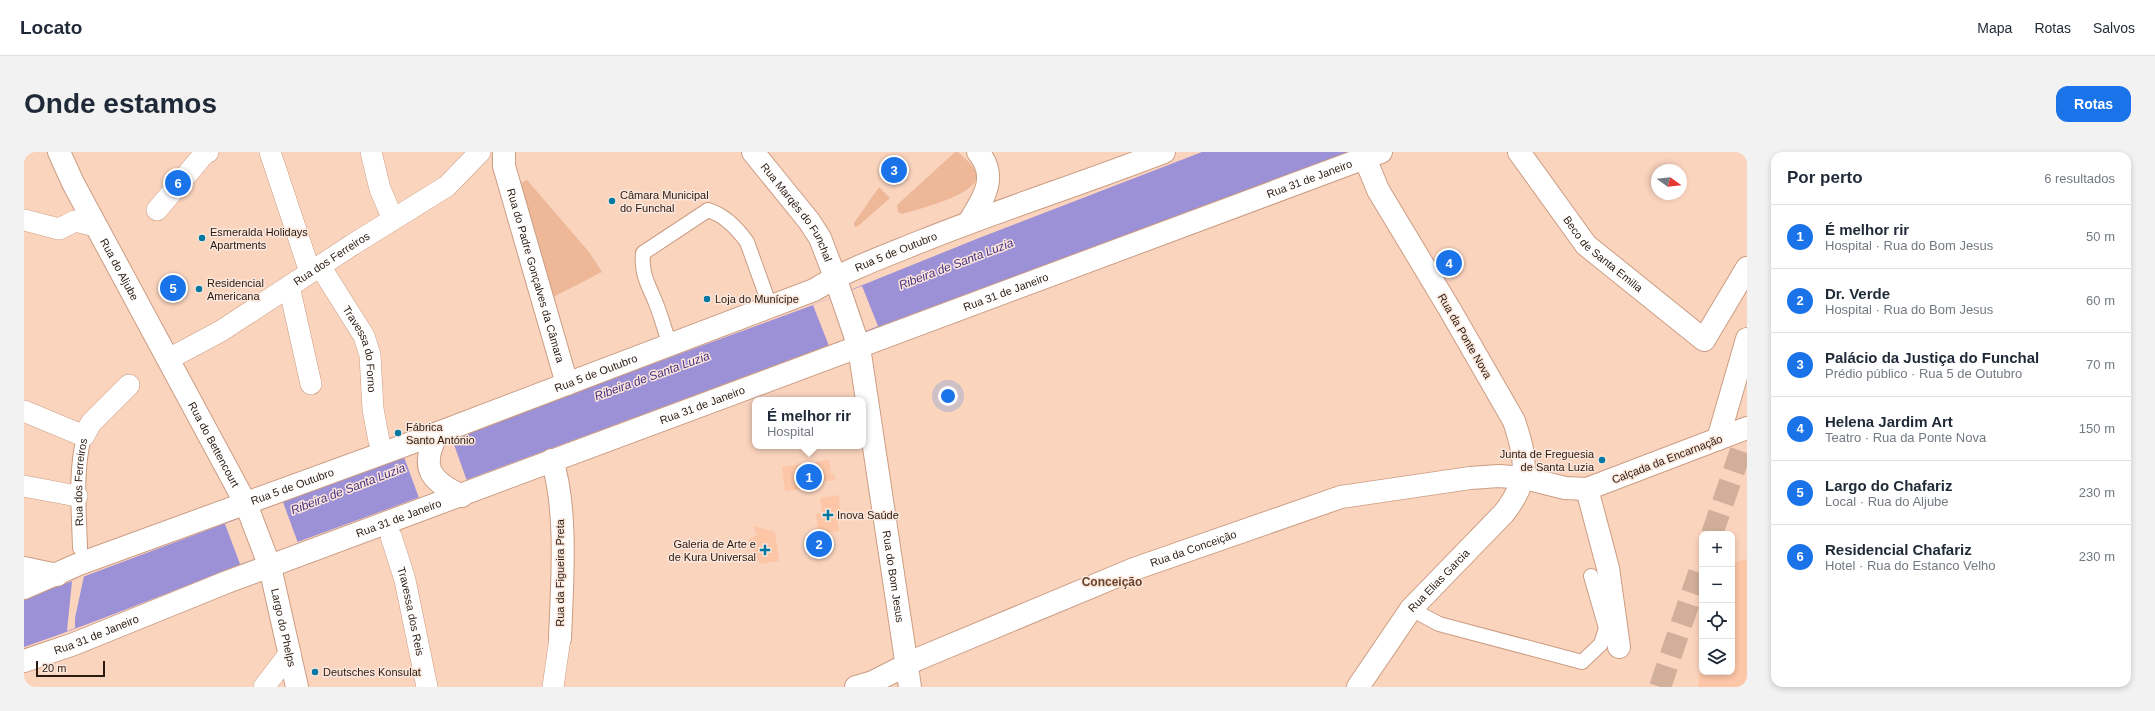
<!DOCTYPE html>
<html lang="pt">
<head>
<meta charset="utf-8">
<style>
	:root { --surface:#fff; --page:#f2f2f3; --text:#1f2937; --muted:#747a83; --line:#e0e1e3; --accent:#1a73e8 }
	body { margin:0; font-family:Helvetica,sans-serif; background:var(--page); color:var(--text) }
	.controls { position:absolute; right:12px; bottom:12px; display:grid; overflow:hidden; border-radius:8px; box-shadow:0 2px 6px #0003 }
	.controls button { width:36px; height:36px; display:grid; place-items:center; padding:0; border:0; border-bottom:1px solid var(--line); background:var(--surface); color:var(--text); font:20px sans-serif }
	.compass { position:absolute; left:1627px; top:12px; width:36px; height:36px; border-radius:50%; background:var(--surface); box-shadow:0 2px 6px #0003; rotate:105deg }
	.scale { position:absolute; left:12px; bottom:10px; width:69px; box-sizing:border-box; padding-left:4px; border:2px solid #2b1a10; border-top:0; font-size:11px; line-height:14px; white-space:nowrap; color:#2b1a10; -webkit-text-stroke:3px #fae6db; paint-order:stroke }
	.you { position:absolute; left:924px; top:244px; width:14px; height:14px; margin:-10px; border:3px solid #fff; border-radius:50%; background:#1a73e8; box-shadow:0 0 0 6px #1a73e833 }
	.badge { display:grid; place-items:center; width:26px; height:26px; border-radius:50%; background:var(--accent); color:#fff; font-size:13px; font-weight:700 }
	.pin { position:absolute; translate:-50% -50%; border:2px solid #fff; box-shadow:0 1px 4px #0006 }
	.popup { position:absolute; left:728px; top:245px; width:114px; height:52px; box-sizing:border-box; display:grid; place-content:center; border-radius:8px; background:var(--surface); filter:drop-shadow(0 1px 3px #0005); font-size:13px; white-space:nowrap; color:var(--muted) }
	.popup b { font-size:15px; color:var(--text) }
	.popup::after { content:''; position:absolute; left:50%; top:100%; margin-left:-8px; border:8px solid transparent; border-top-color:var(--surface) }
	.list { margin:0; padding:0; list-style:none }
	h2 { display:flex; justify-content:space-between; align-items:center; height:52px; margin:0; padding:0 16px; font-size:17px }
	h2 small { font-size:13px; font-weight:400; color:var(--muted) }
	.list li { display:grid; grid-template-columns:26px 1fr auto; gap:12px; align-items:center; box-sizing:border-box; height:64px; padding:0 16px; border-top:1px solid var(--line) }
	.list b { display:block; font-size:15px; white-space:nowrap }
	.list p { margin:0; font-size:13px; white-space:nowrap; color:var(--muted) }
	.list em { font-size:13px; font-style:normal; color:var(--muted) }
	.icon { flex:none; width:22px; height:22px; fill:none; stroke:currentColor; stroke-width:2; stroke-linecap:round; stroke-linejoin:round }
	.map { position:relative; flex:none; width:1723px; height:535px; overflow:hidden; border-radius:12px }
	header { display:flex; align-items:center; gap:24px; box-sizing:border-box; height:56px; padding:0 20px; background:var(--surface); border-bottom:1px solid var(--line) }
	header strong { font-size:19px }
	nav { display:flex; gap:22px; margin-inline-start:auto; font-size:14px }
	.intro { display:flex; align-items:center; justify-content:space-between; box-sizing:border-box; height:96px; padding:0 24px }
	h1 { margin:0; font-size:28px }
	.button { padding:10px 18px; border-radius:12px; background:var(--accent); color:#fff; font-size:14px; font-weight:700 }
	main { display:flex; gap:24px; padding:0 24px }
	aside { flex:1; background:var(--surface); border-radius:12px; box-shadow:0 2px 6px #0003 }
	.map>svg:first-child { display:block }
</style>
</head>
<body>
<header>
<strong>Locato</strong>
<nav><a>Mapa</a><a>Rotas</a><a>Salvos</a></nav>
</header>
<div class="intro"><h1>Onde estamos</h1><a class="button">Rotas</a></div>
<main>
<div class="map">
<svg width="1723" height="535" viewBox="0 0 1723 535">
	<rect width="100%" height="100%" fill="#fbd4be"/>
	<g fill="#fdc6a6">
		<polygon points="805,308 807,322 810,322 811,328 788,331 788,336 761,339 758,315"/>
		<polygon points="815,343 816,365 813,365 815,379 803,381 806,403 789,405 785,381 794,379 792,362 798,361 796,346"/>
		<polygon points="729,374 751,380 755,409 736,412 724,388 733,383"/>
		<polygon points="1723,407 1723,535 1674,535 1678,509 1678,520 1708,520 1708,411"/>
	</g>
	<g fill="#edb798">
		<path d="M931 0H934C940 6 950 13 952 21 959 42 894 57 878 62L874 60 873 53Z"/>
		<polygon points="503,28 565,100 578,120 529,145 493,33"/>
		<polygon points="855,35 866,46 833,75 830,74 830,71"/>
	</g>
	<path fill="#9c90d7" d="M1178 0H1328C978 128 629 260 279 388 186 423 94 463 0 495V447L505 257 789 153 955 86Z"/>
	<g fill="#fbd4be">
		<polygon points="838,134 854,174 805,194 789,153"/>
		<polygon points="428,287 443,329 395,346 380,305"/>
		<polygon points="259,350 274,391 216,412 201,372"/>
		<polygon points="60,424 51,466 51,476 43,479 48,429"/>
	</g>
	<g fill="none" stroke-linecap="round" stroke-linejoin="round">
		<g stroke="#d1af9b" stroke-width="22" stroke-dasharray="22 11" stroke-linecap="butt">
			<polyline points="1688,382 1723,281"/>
			<polyline points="1636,535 1678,412"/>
		</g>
		<defs>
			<g id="service">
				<path d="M646 192C641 180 638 167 633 154 625 133 617 124 619 101L684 58C700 63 713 76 723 90L746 154"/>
				<path id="s1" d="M56 396C55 358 51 322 60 284"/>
				<polyline points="1387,457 1415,472 1558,510 1577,492 1582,476 1567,424"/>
			</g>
			<g id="pedestrian">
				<polyline points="246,0 286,120"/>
				<polyline points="347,0 356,37 369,67"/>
				<polyline points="133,58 181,1 184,0"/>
				<polyline points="0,68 35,77 51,69 72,74"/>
				<path id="s2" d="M296 114 340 184 346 203 349 257 355 289"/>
				<polyline points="265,134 287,232"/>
				<path id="s3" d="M152 203 197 179 328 93 423 34 456 0"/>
				<polyline points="0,259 60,284 67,271 105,233"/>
				<polyline points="0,334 53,344"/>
				<path id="s4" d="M367 384 381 428 403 535"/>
				<polyline points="240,535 266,501"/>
				<polyline points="529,535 536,486"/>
			</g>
			<g id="minor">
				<path id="s5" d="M35 0 49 31 222 352"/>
				<path id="s6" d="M480 0V14L543 232"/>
				<path id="s7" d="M1495 0 1562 93 1680 188 1723 116"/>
				<path d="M945 70C959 47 975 25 954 0"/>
				<path id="s8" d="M835 195 886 535"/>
				<polyline points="1694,287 1723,276"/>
				<path d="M528 308C544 358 538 433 536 486"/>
				<polyline points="1563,337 1584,416 1595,495"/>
				<path id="s9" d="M246 415 273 535"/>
				<polyline points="0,416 33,423"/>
				<path id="s10" d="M832 535 849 530 894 507 1110 417 1317 345 1446 326 1475 324 1500 326"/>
			</g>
			<g id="tertiary">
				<path id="s11" d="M729 0 785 69 796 86 811 125"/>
				<polyline points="1500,326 1541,336 1563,337 1694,287"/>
				<path id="s12" d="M1334 535 1387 457 1480 361C1506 328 1503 308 1490 269L1425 156 1354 38 1341 6"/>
			</g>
			<g id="secondary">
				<polyline points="811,125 835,195"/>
				<path d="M414 281C395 315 406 329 438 344"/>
				<polyline points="1694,287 1723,187"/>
				<polyline points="222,352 246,415"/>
				<path id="s13" d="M0 436 55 412 398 287 790 138C824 117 861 104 898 89 978 57 1060 31 1140 0"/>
				<path id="s14" d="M0 509 50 492 203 430 1357 0"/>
			</g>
		</defs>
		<use href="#service" stroke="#cb9d83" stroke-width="16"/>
		<use href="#pedestrian" stroke="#cb9d83" stroke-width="22"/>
		<use href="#minor" stroke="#cb9d83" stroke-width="24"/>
		<use href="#tertiary" stroke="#cb9d83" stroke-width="24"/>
		<use href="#secondary" stroke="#cb9d83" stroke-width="24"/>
		<use href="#service" stroke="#fff" stroke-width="14"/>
		<use href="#pedestrian" stroke="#fff" stroke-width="21"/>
		<use href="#minor" stroke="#fff" stroke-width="22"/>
		<use href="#tertiary" stroke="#fff" stroke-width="22"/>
		<use href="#secondary" stroke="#fff" stroke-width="22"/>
	</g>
	<g fill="#0178a1" stroke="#fae6db" stroke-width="1.5">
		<circle cx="588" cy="49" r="4"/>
		<circle cx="178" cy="86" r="4"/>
		<circle cx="175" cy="137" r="4"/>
		<circle cx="683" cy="147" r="4"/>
		<circle cx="374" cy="281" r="4"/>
		<circle cx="1578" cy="308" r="4"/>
		<path d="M802 357h4v4h4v4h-4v4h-4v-4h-4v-4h4z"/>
		<path d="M739 392h4v4h4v4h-4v4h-4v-4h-4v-4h4z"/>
		<circle cx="291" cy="520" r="4"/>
	</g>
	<g text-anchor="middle" stroke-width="3" stroke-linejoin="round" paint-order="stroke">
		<g font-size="11" fill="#2b1a10" stroke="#fae6db">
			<text dy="4" stroke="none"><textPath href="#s14" startOffset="1373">Rua 31 de Janeiro</textPath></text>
			<text dy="4" stroke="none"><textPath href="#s11" startOffset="75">Rua Marqês do Funchal</textPath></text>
			<text dy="4" stroke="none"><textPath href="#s13" startOffset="935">Rua 5 de Outubro</textPath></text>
			<text dy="4" stroke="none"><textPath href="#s7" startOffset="133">Beco de Santa Emilia</textPath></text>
			<text dy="4" stroke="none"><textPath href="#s3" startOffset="183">Rua dos Ferreiros</textPath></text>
			<text dy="4" stroke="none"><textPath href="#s5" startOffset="132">Rua do Aljube</textPath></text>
			<text dy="4" stroke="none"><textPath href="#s6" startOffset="128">Rua do Padre Gonçalves da Câmara</textPath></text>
			<text dy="4" stroke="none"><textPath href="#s14" startOffset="1049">Rua 31 de Janeiro</textPath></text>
			<text transform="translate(1441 184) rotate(60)" y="4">Rua da Ponte Nova</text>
			<text dy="4" stroke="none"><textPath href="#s2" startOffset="94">Travessa do Forno</textPath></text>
			<text dy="4" stroke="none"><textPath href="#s13" startOffset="611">Rua 5 de Outubro</textPath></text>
			<text dy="4" stroke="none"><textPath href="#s14" startOffset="725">Rua 31 de Janeiro</textPath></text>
			<text dy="4" stroke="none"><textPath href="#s5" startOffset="331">Rua do Bettencourt</textPath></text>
			<text transform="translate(1643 307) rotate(-21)" y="4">Calçada da Encarnação</text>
			<text dy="4" stroke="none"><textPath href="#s1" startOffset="66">Rua dos Ferreiros</textPath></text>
			<text dy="4" stroke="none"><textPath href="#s13" startOffset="287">Rua 5 de Outubro</textPath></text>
			<text dy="4" stroke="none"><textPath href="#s14" startOffset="401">Rua 31 de Janeiro</textPath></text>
			<text dy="4" stroke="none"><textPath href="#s10" startOffset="365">Rua da Conceição</textPath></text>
			<text transform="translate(536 421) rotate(-90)" y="4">Rua da Figueira Preta</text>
			<text dy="4" stroke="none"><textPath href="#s8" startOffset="232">Rua do Bom Jesus</textPath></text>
			<text dy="4" stroke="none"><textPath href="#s12" startOffset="134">Rua Elias Garcia</textPath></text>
			<text dy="4" stroke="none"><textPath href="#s4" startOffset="78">Travessa dos Reis</textPath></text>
			<text dy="4" stroke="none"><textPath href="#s9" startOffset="62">Largo do Phelps</textPath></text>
			<text dy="4" stroke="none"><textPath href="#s14" startOffset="77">Rua 31 de Janeiro</textPath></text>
		</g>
		<g font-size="11" fill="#2b1a10" stroke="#fae6db" text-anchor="start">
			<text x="596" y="47">Câmara Municipal<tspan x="596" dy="13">do Funchal</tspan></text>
			<text x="186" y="84">Esmeralda Holidays<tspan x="186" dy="13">Apartments</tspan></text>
			<text x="183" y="135">Residencial<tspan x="183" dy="13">Americana</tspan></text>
			<text x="691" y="151">Loja do Munícipe</text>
			<text x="382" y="279">Fábrica<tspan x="382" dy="13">Santo António</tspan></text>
			<text x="1570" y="306" text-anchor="end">Junta de Freguesia<tspan x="1570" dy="13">de Santa Luzia</tspan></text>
			<text x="813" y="367">Inova Saúde</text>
			<text x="732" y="396" text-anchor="end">Galeria de Arte e<tspan x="732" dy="13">de Kura Universal</tspan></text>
			<text x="299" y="524">Deutsches Konsulat</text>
		</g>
		<g font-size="12" font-style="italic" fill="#463083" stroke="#fae6db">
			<text transform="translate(932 112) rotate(-21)" y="4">Ribeira de Santa Luzia</text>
			<text transform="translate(628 224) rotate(-20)" y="4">Ribeira de Santa Luzia</text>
			<text transform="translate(324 337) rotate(-21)" y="4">Ribeira de Santa Luzia</text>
		</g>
		<g font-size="12" font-weight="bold" fill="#6b442c" stroke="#fae6db">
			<text x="1088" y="434">Conceição</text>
		</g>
	</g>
</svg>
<div class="controls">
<button>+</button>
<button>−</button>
<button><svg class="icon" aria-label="locate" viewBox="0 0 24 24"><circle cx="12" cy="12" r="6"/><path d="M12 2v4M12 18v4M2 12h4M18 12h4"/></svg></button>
<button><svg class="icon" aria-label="layers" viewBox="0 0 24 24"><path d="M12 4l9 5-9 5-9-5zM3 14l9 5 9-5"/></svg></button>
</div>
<svg class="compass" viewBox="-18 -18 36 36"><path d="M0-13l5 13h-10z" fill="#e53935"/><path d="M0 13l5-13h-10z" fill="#747a83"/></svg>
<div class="scale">20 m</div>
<div class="you"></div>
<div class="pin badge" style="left:785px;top:325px">1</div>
<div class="popup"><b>É melhor rir</b>Hospital</div>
<div class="pin badge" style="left:795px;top:392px">2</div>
<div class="pin badge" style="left:870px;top:18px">3</div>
<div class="pin badge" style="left:1425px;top:111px">4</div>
<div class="pin badge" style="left:149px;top:136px">5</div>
<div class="pin badge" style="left:154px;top:31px">6</div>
</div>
<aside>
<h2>Por perto<small>6 resultados</small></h2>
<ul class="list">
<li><span class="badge">1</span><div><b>É melhor rir</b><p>Hospital · Rua do Bom Jesus</p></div><em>50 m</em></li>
<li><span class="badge">2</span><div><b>Dr. Verde</b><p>Hospital · Rua do Bom Jesus</p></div><em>60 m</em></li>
<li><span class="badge">3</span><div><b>Palácio da Justiça do Funchal</b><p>Prédio público · Rua 5 de Outubro</p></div><em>70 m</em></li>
<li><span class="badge">4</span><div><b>Helena Jardim Art</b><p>Teatro · Rua da Ponte Nova</p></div><em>150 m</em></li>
<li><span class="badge">5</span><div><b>Largo do Chafariz</b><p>Local · Rua do Aljube</p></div><em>230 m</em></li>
<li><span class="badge">6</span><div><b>Residencial Chafariz</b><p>Hotel · Rua do Estanco Velho</p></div><em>230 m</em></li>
</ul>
</aside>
</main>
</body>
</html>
